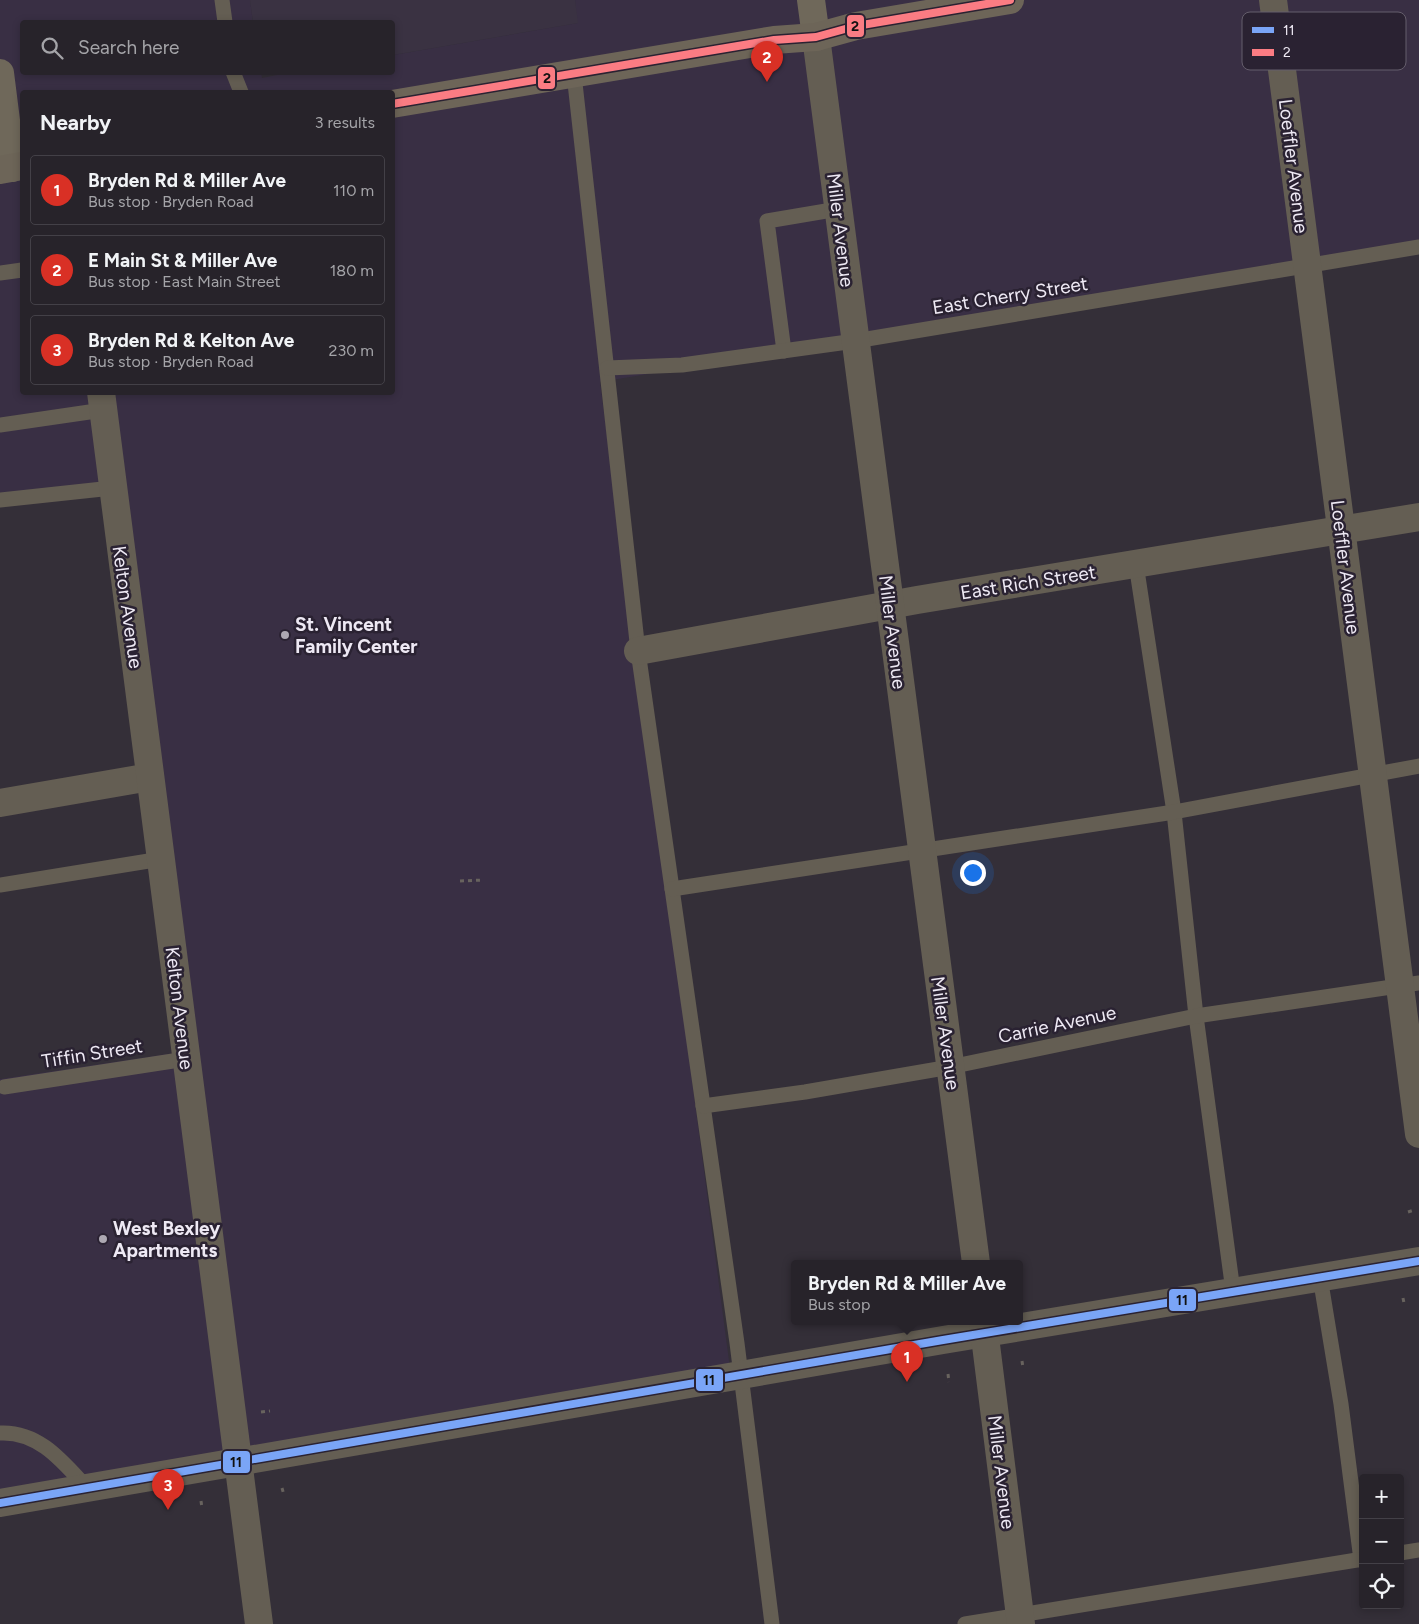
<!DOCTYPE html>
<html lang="en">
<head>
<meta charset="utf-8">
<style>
	:root { --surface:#27232a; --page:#332f36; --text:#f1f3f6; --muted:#a4a4a8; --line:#434047; --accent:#d93025 }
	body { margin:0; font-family:Figtree,sans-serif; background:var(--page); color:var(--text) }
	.controls { position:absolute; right:15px; bottom:15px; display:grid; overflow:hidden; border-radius:5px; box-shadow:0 2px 8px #0003 }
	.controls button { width:45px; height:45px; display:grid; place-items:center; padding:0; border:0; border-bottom:1px solid var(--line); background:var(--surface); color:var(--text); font:25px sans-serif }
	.you { position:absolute; left:972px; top:872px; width:18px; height:18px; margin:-12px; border:4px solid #fff; border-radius:50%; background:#1a73e8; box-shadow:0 0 0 8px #1a73e833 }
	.badge { display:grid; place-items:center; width:32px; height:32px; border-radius:50%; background:var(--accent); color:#fff; font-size:16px; font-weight:700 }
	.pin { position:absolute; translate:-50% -41px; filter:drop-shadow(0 1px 2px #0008) }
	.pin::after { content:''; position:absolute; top:26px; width:18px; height:15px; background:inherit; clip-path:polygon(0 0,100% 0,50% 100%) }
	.popup { position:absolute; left:791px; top:1260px; width:232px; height:65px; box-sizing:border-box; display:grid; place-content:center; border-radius:5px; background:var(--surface); filter:drop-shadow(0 1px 4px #0005); font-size:16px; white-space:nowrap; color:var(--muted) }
	.popup b { font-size:19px; color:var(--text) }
	.popup::after { content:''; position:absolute; left:50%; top:100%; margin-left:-10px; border:10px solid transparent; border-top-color:var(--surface) }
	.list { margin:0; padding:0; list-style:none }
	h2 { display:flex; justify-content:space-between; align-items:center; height:65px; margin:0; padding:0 20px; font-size:21px }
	h2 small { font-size:16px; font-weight:400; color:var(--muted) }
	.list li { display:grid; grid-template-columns:32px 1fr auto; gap:15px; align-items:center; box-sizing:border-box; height:70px; margin:0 10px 10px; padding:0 10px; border:1px solid var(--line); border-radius:5px }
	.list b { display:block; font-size:19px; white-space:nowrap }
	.list p { margin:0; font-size:16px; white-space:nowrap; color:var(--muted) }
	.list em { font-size:16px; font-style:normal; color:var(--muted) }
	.icon { flex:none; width:28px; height:28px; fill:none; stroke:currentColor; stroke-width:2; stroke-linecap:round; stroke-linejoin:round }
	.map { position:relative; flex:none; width:1419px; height:1624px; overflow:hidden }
	.search { position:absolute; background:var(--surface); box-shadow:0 2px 8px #0003; left:20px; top:20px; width:375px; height:55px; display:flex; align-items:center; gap:12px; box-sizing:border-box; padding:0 18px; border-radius:5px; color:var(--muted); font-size:19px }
	.panel { position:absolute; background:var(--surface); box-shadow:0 2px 8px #0003; left:20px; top:90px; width:375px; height:305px; border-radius:5px }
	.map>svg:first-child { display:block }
</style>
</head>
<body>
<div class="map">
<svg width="1419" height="1624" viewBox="0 0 1419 1624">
	<rect width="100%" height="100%" fill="#342f38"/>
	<path fill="#392f44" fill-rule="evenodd" d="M0 0H250L253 22H22V72H261L262 78 292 72H392L393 55 577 23 575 0H1419V246L600 382 731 1376 0 1506V1079L181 1052 106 488 0 505ZM22 92H392V392H22Z"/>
	<polygon fill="#3a3242" points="250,0 575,0 578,23 393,55 392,22 253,22"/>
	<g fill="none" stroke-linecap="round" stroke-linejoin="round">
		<g stroke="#68635e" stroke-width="3" stroke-dasharray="4 4" stroke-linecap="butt">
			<polyline points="460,881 483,880"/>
			<polyline points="1408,1212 1414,1210"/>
			<polyline points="1403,1298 1404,1303"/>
			<polyline points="1022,1361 1023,1368"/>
			<polyline points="948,1374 949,1382"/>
			<polyline points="261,1412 270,1411"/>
			<polyline points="282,1488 284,1495"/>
			<polyline points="201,1501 202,1508"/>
		</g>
		<g stroke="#645e53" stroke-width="15">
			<polyline points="222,0 225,22"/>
			<polyline points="233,72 241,92"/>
			<polyline points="574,74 638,651 737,1343 772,1624"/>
			<polyline points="0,273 22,270"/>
			<polyline points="784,351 767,221 838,209"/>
			<polyline points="607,368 682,365 855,341 1419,247"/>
			<polyline points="0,425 103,410"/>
			<polyline points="0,500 112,488"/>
			<polyline points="1136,564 1174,812 1196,1016 1233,1291"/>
			<polyline points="0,885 161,859"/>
			<polyline points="672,889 1174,812 1419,766"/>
			<polyline points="4,1087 186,1059"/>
			<polyline points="703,1106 805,1092 950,1067 1196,1016 1419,983"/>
			<polyline points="1320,1277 1341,1404 1361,1560"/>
			<path d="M0 1433C39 1431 63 1462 87 1488"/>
			<polyline points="1400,1553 1419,1550"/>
			<polyline points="965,1624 1363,1559"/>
		</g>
		<g stroke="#645e53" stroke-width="28">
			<polyline points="1273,0 1419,1134"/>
			<polyline points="638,651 917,600 1419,517"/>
			<polyline points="0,803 150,777"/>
			<polyline points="0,1503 943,1340 1419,1261"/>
		</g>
		<g stroke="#645e53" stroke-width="28">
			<polyline points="816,37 976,1263"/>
			<polyline points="101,392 259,1624"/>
			<polyline points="983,1321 1021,1624"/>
		</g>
		<g stroke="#6f685a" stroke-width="28">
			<polyline points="811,0 816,37"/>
			<polyline points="0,73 12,168"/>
		</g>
		<g stroke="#6d6558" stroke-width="28">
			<polyline points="392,104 774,40 816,37 856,26 1010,0"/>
			<polyline points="0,170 22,166"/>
		</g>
		<defs>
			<polyline id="bus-1" points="0,1503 943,1340 1419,1261"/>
			<polyline id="bus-2" points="392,104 774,40 816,37 856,26 1010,0"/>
		</defs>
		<use href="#bus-1" stroke="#2a2232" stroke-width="11"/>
		<use href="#bus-2" stroke="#2a2232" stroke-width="11"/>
		<use href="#bus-1" stroke="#7aa5f7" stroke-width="8"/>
		<use href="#bus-2" stroke="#fb7c83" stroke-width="8"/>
	</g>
	<g fill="#ada8b2" stroke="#2a2232" stroke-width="2">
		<circle cx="285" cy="635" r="5"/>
		<circle cx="103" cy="1239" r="5"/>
	</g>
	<g text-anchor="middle" stroke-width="5" stroke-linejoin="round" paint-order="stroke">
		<g font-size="19" fill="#eee9f4" stroke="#2a2232">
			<text transform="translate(1294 166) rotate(83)" y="7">Loeffler Avenue</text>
			<text transform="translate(841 230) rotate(83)" y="7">Miller Avenue</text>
			<text transform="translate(1010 295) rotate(-9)" y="7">East Cherry Street</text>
			<text transform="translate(1346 567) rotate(83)" y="7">Loeffler Avenue</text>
			<text transform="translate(1028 582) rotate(-9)" y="7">East Rich Street</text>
			<text transform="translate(128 607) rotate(82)" y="7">Kelton Avenue</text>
			<text transform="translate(893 632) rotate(83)" y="7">Miller Avenue</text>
			<text transform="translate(180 1008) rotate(83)" y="7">Kelton Avenue</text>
			<text transform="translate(1057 1024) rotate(-12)" y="7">Carrie Avenue</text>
			<text transform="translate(946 1033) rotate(82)" y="7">Miller Avenue</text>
			<text transform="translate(92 1053) rotate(-9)" y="7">Tiffin Street</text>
			<text transform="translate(1002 1472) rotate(83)" y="7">Miller Avenue</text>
		</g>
		<g font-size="19" font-weight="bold" fill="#eee9f4" stroke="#2a2232" text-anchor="start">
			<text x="295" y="631">St. Vincent<tspan x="295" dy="22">Family Center</tspan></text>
			<text x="113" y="1235">West Bexley<tspan x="113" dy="22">Apartments</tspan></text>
		</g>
	</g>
	<rect x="1242" y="12" width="164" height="58" rx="8" fill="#2a2232" stroke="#655e6c" stroke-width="1"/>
	<rect x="1252" y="27" width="22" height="6" fill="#7aa5f7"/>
	<rect x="1252" y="49" width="22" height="7" fill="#fb7c83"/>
	<g font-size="14" fill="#eee9f4">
		<text x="1283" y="35">11</text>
		<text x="1283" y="57">2</text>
	</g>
	<g stroke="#2a2232" stroke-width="2">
		<rect x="846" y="14" width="19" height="24" rx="5" fill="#fb7c83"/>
		<rect x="537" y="66" width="19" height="24" rx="5" fill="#fb7c83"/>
		<rect x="1168" y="1288" width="29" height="24" rx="5" fill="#7aa5f7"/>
		<rect x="695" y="1368" width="29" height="24" rx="5" fill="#7aa5f7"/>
		<rect x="222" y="1450" width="29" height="24" rx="5" fill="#7aa5f7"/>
	</g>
	<g font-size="14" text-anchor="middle" font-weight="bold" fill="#111">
		<text x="855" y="31">2</text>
		<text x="547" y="83">2</text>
		<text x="1182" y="1305">11</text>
		<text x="709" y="1385">11</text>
		<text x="236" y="1467">11</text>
	</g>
</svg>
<div class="controls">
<button>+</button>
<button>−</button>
<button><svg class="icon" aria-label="locate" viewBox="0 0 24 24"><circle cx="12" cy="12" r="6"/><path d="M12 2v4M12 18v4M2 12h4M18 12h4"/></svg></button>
</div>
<div class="you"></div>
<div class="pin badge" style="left:907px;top:1382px">1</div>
<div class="popup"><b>Bryden Rd &amp; Miller Ave</b>Bus stop</div>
<div class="pin badge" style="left:767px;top:82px">2</div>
<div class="pin badge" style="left:168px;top:1510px">3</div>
<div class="search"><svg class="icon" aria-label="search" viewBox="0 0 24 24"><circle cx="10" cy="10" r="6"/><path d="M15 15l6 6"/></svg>Search here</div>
<section class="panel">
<h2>Nearby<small>3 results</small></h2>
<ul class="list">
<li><span class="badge">1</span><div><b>Bryden Rd &amp; Miller Ave</b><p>Bus stop · Bryden Road</p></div><em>110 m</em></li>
<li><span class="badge">2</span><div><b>E Main St &amp; Miller Ave</b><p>Bus stop · East Main Street</p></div><em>180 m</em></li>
<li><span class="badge">3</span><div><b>Bryden Rd &amp; Kelton Ave</b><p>Bus stop · Bryden Road</p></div><em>230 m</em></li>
</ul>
</section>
</div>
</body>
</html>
